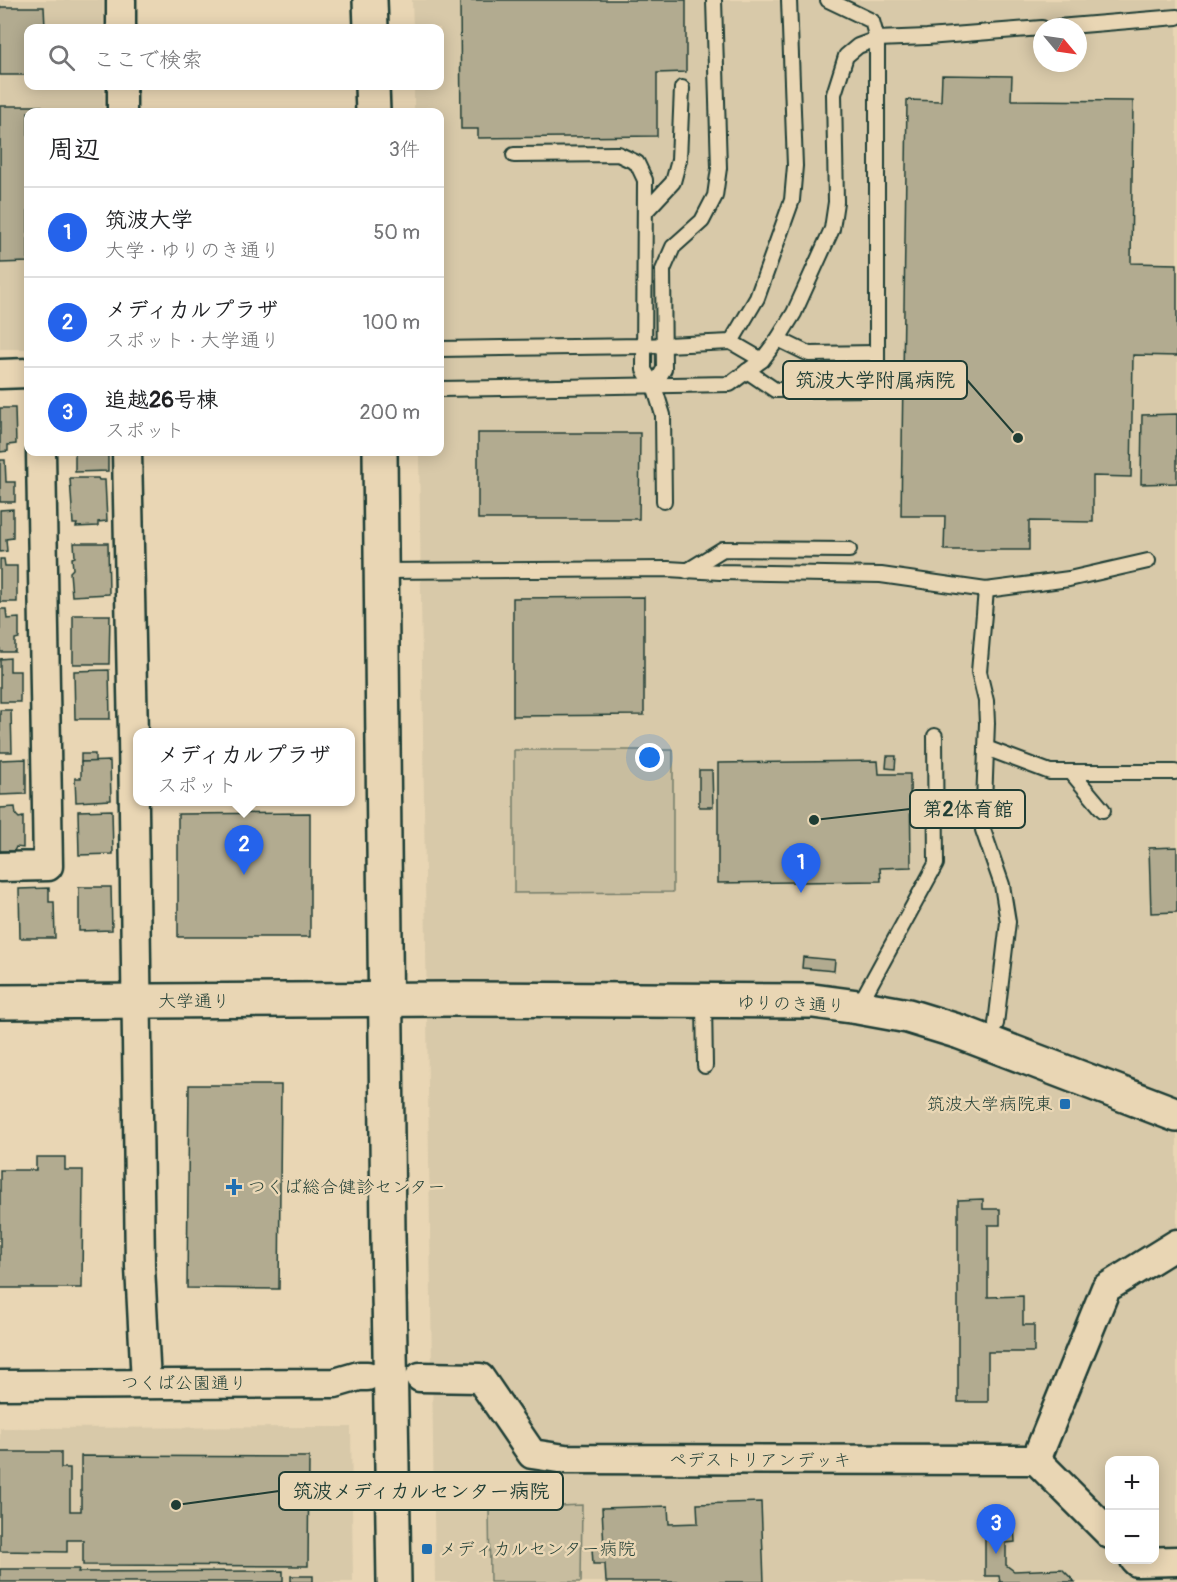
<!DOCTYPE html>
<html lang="ja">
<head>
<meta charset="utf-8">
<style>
	:root { --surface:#fff; --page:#f6f6f6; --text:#202124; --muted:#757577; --line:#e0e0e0; --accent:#2563eb }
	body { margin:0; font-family:Pangolin,"Klee One",sans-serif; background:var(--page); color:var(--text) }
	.controls { position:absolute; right:18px; bottom:18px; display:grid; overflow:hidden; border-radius:12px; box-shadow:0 3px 15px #0003 }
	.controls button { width:54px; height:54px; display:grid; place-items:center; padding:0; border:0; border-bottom:2px solid var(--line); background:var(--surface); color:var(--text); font:30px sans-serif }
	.compass { position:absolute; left:1033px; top:18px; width:54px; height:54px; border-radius:50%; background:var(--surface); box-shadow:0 3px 15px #0003; rotate:119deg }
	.you { position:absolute; left:650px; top:758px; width:21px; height:21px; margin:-15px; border:4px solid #fff; border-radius:50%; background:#1a73e8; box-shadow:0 0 0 9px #1a73e833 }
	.badge { display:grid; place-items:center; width:39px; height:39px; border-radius:50%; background:var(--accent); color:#fff; font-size:20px; font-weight:700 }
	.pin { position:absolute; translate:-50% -50px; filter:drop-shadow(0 2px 3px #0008) }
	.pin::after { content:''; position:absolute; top:32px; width:21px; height:18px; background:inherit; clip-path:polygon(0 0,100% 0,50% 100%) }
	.popup { position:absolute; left:133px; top:728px; width:222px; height:78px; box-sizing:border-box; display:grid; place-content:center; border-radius:12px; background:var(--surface); filter:drop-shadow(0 2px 4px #0005); font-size:20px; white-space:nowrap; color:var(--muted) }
	.popup b { font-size:22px; color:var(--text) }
	.popup::after { content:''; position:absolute; left:50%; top:100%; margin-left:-12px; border:12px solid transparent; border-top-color:var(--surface) }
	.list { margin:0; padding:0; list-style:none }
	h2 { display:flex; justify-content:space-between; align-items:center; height:78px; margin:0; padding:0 24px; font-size:26px }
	h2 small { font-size:20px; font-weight:400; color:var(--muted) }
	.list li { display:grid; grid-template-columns:39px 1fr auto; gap:18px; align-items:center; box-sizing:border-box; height:90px; padding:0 24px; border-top:2px solid var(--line) }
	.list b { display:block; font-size:22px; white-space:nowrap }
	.list p { margin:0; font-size:20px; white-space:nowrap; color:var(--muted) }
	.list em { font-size:20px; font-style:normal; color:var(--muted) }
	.icon { flex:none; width:33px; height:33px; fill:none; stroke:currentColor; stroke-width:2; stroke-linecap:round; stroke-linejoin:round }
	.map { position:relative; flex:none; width:1177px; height:1582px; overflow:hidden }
	.search { position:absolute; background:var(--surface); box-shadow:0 3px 15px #0003; left:24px; top:24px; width:420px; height:66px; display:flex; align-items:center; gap:15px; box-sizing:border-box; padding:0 21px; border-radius:12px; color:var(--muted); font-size:22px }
	.panel { position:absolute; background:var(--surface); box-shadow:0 3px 15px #0003; left:24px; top:108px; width:420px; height:348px; border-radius:12px }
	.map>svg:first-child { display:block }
</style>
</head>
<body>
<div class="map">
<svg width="1177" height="1582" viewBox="0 0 1177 1582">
	<rect width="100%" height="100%" fill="#e9d6b4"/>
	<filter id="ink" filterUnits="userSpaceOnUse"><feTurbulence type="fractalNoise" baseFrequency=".0167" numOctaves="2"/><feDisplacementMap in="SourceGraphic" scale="12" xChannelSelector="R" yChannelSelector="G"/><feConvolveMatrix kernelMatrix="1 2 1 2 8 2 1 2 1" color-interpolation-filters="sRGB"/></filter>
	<g filter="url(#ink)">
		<g fill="#d8c9a9" fill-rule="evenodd">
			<polygon points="0,0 103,0 103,28 28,28 28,86 104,86 104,112 28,112 28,349 0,349"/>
			<path d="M412 0H1177V1582H435L419 452H440V112H414V86H440V28H413ZM1042 27H1078V63H1042ZM1110 1460H1154V1560H1110Z"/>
			<polygon points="351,1427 353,1582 0,1582 0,1428"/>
		</g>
		<g fill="#c8bd9f" stroke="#747d6a" stroke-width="1.5">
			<polygon points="514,750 673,750 673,892 514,893"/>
			<polygon points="582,1505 581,1582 490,1582 489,1509"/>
		</g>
		<g fill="#b2ab90" stroke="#1f3d34" stroke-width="1.5">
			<polygon points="460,0 686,0 686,72 657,73 657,136 478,138 478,129 461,129"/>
			<polygon points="0,7 44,7 45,28 28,28 28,75 0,75"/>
			<polygon points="942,75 1012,76 1011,100 1133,101 1131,263 1177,264 1177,356 1133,355 1131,477 1093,476 1093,522 1029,521 1029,550 944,550 945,516 901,516 907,100 941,101"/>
			<polygon points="0,106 42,106 42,112 28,112 28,262 0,263"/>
			<polygon points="0,408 15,408 16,444 8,445 8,451 0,452"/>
			<polygon points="1177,414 1177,483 1141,484 1142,415"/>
			<polygon points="478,433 640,433 639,519 478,519"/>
			<polygon points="75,452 108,452 108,471 75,472"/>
			<polygon points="0,460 5,460 6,482 15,482 15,502 0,502"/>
			<polygon points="70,478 98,478 99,480 105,480 107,521 98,522 98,526 76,527 77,524 73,524"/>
			<polygon points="13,509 13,538 6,539 7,551 0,552 0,510"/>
			<polygon points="74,543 108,543 109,594 72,596 70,572 73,569 72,558 75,557"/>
			<polygon points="0,559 4,559 5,566 17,566 17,602 0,602"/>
			<polygon points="644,597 644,715 513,716 513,598"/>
			<polygon points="0,609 6,609 7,619 19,618 19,638 15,639 15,652 0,652"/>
			<polygon points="73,615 110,615 109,664 73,664"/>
			<polygon points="10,658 10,671 20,671 20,702 0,702 0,659"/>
			<polygon points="109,670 110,719 75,719 74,671"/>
			<polygon points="0,710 11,710 12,752 0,752"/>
			<rect x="81" y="754" width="14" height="8"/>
			<polygon points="887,756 896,756 895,769 886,768"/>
			<polygon points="26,759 26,794 0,795 0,760"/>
			<polygon points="110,761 111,800 76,802 75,778 81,778 81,762"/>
			<polygon points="878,761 879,774 910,774 911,867 880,868 881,881 718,883 718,763"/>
			<polygon points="699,770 712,770 713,807 699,807"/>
			<polygon points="15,807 16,815 19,818 23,817 23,848 16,847 14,851 0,851 0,808"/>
			<polygon points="112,810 113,854 79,855 78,811"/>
			<polygon points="310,813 310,937 178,937 178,814"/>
			<polygon points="1177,847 1177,912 1151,913 1149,848"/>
			<polygon points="79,887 111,887 112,930 79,931"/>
			<polygon points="49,888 49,902 54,902 55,938 20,938 19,889"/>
			<polygon points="803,957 835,960 834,971 802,968"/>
			<polygon points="189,1085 281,1085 279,1289 187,1288"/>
			<polygon points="36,1157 65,1157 65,1170 83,1170 82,1288 0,1288 0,1170 36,1170"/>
			<polygon points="983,1199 983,1209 1000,1209 1000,1225 988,1225 988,1297 1023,1296 1023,1325 1034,1325 1034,1352 988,1352 988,1402 958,1402 958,1200"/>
			<polygon points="0,1452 61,1452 61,1468 70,1468 70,1511 81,1511 81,1456 309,1457 308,1566 83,1565 83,1540 67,1540 67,1552 0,1551"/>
			<polygon points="761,1502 764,1582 606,1582 605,1564 593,1564 592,1548 604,1548 602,1508 668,1506 669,1524 698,1523 697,1504"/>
			<polygon points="985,1525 1014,1525 1015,1542 1006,1543 1006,1565 1014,1571 1062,1569 1075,1582 1000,1582 999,1576 985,1576"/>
			<polygon points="0,1569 79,1569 78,1572 283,1571 283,1582 0,1582"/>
			<rect x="291" y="1576" width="22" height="6"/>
		</g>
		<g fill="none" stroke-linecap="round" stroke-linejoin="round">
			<defs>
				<g id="lane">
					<polyline points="1058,27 1177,17"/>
					<polyline points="514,155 618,154 637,163 645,180 644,370 654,386 663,415 664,501"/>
					<polyline points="646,211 673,182 679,160 682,88"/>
					<polyline points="778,339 809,354 877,353"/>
					<polyline points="731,342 762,360"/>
					<polyline points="440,349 644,346 731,342 757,298 792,200 795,166 789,0"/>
					<polyline points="747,371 775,390 877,389 877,39 872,21 828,0"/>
					<polyline points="654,386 664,369 663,270 673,247 702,221 715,196 719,168 714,0"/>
					<polyline points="440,389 730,384 762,360 778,339 794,313 832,229 836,202 834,94 846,56 858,46 877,39 927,37 1042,28"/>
					<polyline points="382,571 668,569 720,572 881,575 986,590 1069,579 1148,561"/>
					<polyline points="687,571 723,549 849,550"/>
					<polyline points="986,590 979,672 986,701 987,723 983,830 1002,885 1008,922 996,1024"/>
					<polyline points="986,748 1050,772 1175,772"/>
					<polyline points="1071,772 1103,810"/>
					<polyline points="704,1002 705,1066"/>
					<polyline points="858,1007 936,864 935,736"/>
				</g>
				<g id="street">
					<polyline points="121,0 121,28"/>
					<polyline points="122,86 122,112"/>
					<polyline points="0,374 28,373"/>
					<polyline points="127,452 133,735 140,1267 146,1383"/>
					<polyline points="0,867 48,866 41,452"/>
					<polyline points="420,1377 480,1378 532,1454 565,1459 1036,1460 1110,1534"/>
					<polyline points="0,1385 335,1383 359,1376 367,1376"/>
					<polyline points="1036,1460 1106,1288 1177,1244"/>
					<polyline points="1135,1560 1137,1562 1177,1561"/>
				</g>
				<g id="secondary">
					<polyline points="370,0 371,28"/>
					<polyline points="372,86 373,112"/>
					<polyline points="380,452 388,1235 394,1582"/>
					<polyline points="0,1002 455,999 813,1001 858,1007 908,1016 960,1032 1177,1115"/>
				</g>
			</defs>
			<use href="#lane" stroke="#1f3d34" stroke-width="18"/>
			<use href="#street" stroke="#1f3d34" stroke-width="33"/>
			<use href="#secondary" stroke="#1f3d34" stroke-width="38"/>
			<use href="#lane" stroke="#e9d6b4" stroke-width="14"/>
			<use href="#street" stroke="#e9d6b4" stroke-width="28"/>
			<use href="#secondary" stroke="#e9d6b4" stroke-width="33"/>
		</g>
	</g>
	<g fill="#1f6fb2" stroke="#e9d6b4" stroke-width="2">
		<rect x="1059" y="1098" width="12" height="12" rx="3"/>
		<path d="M231 1178h6v6h6v6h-6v6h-6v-6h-6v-6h6z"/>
		<rect x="421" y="1543" width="12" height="12" rx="3"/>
	</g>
	<g text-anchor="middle" stroke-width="5" stroke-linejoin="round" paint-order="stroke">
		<g font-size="18" fill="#1f3d34" stroke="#e9d6b4">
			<text x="194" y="1007">大学通り</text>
			<text transform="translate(791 1004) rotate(2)" y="6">ゆりのき通り</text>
			<text x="184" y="1389">つくば公園通り</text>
			<text x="760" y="1466">ペデストリアンデッキ</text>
		</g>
		<g font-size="18" fill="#1f3d34" stroke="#e9d6b4" text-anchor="start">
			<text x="1053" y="1110" text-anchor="end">筑波大学病院東</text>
			<text x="248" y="1193">つくば総合健診センター</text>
			<text x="439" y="1555">メディカルセンター病院</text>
		</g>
	</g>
	<path fill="none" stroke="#1f3d34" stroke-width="2" d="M1018 438L967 380M814 820L910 809M176 1505L279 1491"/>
	<g fill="#1f3d34" stroke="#e9d6b4" stroke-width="2">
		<circle cx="1018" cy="438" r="6"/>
		<circle cx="814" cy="820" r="6"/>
		<circle cx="176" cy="1505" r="6"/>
	</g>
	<g fill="#e9d6b4" stroke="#1f3d34" stroke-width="2">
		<rect x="783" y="361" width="184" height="38" rx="6"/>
		<rect x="910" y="790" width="115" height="38" rx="6"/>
		<rect x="279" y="1472" width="284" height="38" rx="6"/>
	</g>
	<g font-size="20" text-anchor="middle" font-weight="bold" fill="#1f3d34">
		<text x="875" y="387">筑波大学附属病院</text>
		<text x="968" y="816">第2体育館</text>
		<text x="421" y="1498">筑波メディカルセンター病院</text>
	</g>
</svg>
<div class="controls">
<button>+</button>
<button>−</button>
</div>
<svg class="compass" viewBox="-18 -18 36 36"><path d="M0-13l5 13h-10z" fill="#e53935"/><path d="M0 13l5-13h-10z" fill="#757577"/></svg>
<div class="you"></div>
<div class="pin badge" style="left:801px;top:893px">1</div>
<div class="pin badge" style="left:244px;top:875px">2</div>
<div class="popup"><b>メディカルプラザ</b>スポット</div>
<div class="pin badge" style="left:996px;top:1554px">3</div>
<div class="search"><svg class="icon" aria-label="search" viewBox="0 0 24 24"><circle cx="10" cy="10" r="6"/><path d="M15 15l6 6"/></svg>ここで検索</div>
<section class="panel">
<h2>周辺<small>3件</small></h2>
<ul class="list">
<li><span class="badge">1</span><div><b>筑波大学</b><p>大学 · ゆりのき通り</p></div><em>50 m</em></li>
<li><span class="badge">2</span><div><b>メディカルプラザ</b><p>スポット · 大学通り</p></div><em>100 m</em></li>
<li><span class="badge">3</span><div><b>追越26号棟</b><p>スポット</p></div><em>200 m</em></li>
</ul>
</section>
</div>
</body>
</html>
